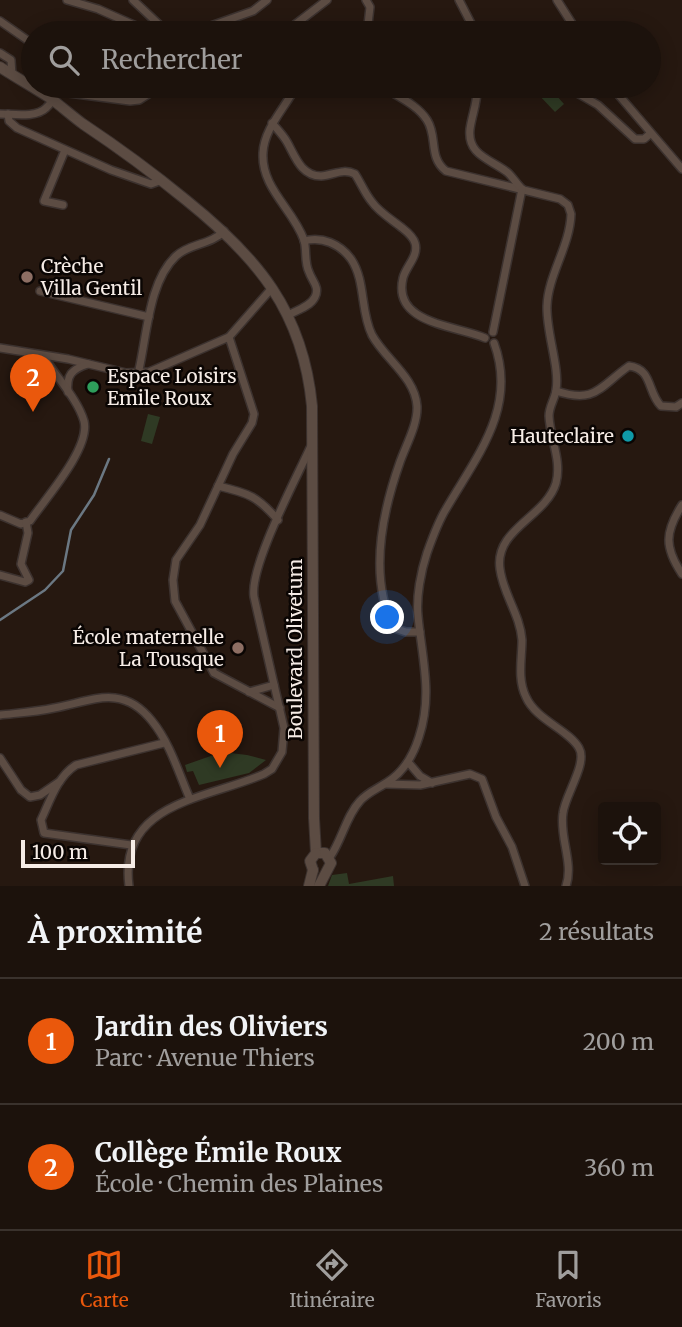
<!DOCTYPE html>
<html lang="fr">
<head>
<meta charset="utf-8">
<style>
	:root { --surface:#1c120c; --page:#251b15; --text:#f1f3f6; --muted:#a09e9d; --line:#3a322d; --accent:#ea580c }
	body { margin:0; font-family:Merriweather,serif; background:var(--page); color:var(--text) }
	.controls { position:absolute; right:21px; bottom:21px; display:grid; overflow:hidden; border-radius:7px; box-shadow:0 4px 18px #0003 }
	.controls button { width:63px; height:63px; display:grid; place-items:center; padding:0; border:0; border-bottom:2px solid var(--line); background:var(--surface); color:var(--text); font:35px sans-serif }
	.scale { position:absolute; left:21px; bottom:18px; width:114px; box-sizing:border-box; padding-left:7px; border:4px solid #f6ece6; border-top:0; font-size:19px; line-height:24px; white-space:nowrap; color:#f6ece6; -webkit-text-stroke:5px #0a0503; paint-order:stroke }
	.you { position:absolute; left:388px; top:618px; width:24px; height:24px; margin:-18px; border:5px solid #fff; border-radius:50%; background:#1a73e8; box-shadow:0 0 0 10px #1a73e833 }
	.badge { display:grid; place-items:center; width:46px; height:46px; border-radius:50%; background:var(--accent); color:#fff; font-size:23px; font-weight:700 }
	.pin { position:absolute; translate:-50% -58px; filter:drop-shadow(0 2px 4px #0008) }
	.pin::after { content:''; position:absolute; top:37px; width:24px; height:21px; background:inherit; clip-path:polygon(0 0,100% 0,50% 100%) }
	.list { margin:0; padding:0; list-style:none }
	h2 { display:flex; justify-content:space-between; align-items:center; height:91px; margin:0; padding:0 28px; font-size:30px }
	h2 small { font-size:23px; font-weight:400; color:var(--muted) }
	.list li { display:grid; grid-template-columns:46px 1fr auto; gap:21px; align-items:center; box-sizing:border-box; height:126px; padding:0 28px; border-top:2px solid var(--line) }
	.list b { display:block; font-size:26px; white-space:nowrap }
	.list p { margin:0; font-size:23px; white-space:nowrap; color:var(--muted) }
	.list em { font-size:23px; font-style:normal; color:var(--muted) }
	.icon { flex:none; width:38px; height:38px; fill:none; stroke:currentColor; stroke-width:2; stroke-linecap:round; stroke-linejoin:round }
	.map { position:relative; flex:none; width:682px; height:886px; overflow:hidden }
	.search { position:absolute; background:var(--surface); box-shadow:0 4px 18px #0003; left:21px; right:21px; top:21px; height:77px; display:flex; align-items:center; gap:18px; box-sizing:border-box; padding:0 24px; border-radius:38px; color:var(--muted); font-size:26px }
	.sheet { height:343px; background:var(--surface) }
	nav { display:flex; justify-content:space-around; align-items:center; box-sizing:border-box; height:98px; border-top:2px solid var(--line); background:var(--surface); font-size:19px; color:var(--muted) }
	nav a { display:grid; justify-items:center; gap:4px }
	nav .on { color:var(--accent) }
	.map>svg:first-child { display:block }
</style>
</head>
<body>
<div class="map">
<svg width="682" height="886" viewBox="0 0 682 886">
	<rect width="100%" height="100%" fill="#261810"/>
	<g fill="#2f3a24">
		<polygon points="543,86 548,86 564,104 555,112 536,92"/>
		<polygon points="148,414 160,417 152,444 141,441"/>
		<polygon points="222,752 247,755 266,760 249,773 199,785 193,771 187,772 185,765"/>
		<polygon points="347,873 349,884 393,876 394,886 328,886 332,875"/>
	</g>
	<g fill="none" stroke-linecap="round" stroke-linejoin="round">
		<polyline stroke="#6b7883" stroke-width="2.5" points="0,620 45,590 63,571 71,530 94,495 109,459"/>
		<defs>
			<g id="minor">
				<polyline points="67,0 98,9 152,33"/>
				<polyline points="133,0 168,33"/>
				<polyline points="366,0 370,7 367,33"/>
				<polyline points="459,0 476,33"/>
				<polyline points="557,0 578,33"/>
				<polyline points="0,21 33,44"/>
				<polyline points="191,33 253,11 267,0"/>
				<polyline points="284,33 327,0"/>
				<polyline points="0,53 11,60 12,75"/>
				<path d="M382 86C396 96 417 104 427 120 438 137 428 157 446 171L560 199 568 205 571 214C570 246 548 275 547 306 546 332 560 368 556 390 555 399 549 406 549 416 550 439 562 460 556 483 546 517 494 529 500 569 503 594 520 614 522 640 522 658 517 679 526 697 536 720 569 730 579 748 588 763 565 795 563 813 559 837 574 863 566 886"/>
				<path d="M477 86C478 102 472 114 470 129 467 155 490 159 507 172 512 176 516 183 521 188"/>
				<polyline points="565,86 598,105 635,139 644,139 650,134"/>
				<polyline points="611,86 682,169"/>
				<path d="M0 114C13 114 36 118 46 108 53 102 53 95 61 92L130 101 139 100 161 86"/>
				<polyline points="8,114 9,121 17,128 111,170 151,184 162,180"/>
				<path d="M272 123C277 129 283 135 287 142 295 156 301 176 321 176 334 175 343 168 355 174 361 183 365 194 372 202 379 212 391 219 401 227 406 231 413 236 415 243 419 256 406 266 403 278 392 324 455 325 485 338"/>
				<polyline points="63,205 44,201 65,150"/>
				<path d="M304 241C322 236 340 244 351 259 366 281 360 311 372 335 385 359 415 377 417 406 418 424 406 445 400 462 382 513 368 577 394 628L406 632H420"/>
				<polyline points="40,291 149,317"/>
				<path d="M288 315C296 311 311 306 315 297 320 287 312 281 309 272 304 262 307 250 304 240 293 209 261 188 263 153 264 128 286 107 296 86"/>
				<polyline points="493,332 522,189"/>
				<polyline points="229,337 254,414 252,423 233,454 200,525 176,560 173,580 175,601 214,673 280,708"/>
				<polyline points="0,348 68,359 126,373 149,372 229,337 272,288"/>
				<path d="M138 374C147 338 148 282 176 256 190 243 211 245 224 231"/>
				<path d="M556 391C596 404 599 387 629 366 653 369 647 392 661 406L676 407 682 403"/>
				<path d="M68 392C66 375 72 369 88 364"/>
				<path d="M218 486C248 493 257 496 278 520"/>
				<path d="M682 505C665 532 664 547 682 574"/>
				<path d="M0 515 21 524 30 521C45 499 91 448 84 421 78 400 58 379 46 360V356"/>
				<polyline points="0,575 25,582 29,580 21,564 28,533 26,522"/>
				<polyline points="249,692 274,685"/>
				<path d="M0 715C18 713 36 712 54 708 92 701 122 683 152 721 170 743 179 774 190 799"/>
				<polyline points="0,758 21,790 30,797 40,795 59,782"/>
				<polyline points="408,762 420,776 432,783"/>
				<polyline points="386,784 420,785 470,774 482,779 496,817 512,847 525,886"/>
				<path d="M131 845 44 833 41 820C50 801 57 777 76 765L164 743"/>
				<path d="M330 857C342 840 346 816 360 801 367 793 377 789 386 783 403 773 413 756 419 737 433 695 422 658 418 616 416 597 421 571 427 553 432 539 438 522 446 509 476 457 518 408 494 343"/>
				<path d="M129 886C118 802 207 799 264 774L272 769 282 752 284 728 254 597C249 567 296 479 310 448"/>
			</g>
			<g id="secondary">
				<path d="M0 67C17 78 33 87 50 98 61 106 72 116 83 124 119 148 153 173 186 200 257 257 303 311 312 406L314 818 316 853"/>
				<polyline points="316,853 325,853 331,863 319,886"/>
				<polyline points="313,870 310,861 316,853"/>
				<polyline points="309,886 313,870"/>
			</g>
		</defs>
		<use href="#minor" stroke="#3c322f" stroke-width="10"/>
		<use href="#secondary" stroke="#3c322f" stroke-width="12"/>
		<use href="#minor" stroke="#5c4c43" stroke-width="7"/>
		<use href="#secondary" stroke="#5c4c43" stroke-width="10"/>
	</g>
	<g fill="#8d6e63" stroke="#0a0503" stroke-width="2.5">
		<circle cx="27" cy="277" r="7"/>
		<circle cx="238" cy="648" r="7"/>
	</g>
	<circle fill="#2e9e5b" stroke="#0a0503" stroke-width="2.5" cx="93" cy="387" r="7"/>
	<circle fill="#0f9aa8" stroke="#0a0503" stroke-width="2.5" cx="628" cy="436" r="7"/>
	<g text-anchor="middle" stroke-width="5" stroke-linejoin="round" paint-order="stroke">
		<g font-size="19" fill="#f6ece6" stroke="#0a0503" text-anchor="start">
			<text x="41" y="273">Crèche<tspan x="41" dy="22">Villa Gentil</tspan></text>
			<text x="107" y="383">Espace Loisirs<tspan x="107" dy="22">Emile Roux</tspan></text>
			<text x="614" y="443" text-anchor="end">Hauteclaire</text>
			<text x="224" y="644" text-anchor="end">École maternelle<tspan x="224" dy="22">La Tousque</tspan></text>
		</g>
		<g font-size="19" fill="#f6ece6" stroke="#0a0503">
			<text transform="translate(295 649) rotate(-90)" y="7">Boulevard Olivetum</text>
		</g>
	</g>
</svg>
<div class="controls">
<button><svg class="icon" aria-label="locate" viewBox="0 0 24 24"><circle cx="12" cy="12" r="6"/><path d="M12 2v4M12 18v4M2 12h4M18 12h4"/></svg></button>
</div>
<div class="scale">100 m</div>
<div class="you"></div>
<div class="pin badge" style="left:220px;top:768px">1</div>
<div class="pin badge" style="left:33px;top:412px">2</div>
<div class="search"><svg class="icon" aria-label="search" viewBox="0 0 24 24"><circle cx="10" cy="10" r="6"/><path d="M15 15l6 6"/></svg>Rechercher</div>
</div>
<section class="sheet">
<h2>À proximité<small>2 résultats</small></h2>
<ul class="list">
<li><span class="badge">1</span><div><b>Jardin des Oliviers</b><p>Parc · Avenue Thiers</p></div><em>200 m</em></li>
<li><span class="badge">2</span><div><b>Collège Émile Roux</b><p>École · Chemin des Plaines</p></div><em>360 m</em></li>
</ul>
</section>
<nav>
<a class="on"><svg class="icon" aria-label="map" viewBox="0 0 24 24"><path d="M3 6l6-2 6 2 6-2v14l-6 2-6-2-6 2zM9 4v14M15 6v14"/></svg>Carte</a>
<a><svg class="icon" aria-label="directions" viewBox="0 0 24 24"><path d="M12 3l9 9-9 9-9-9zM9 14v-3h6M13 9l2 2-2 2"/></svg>Itinéraire</a>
<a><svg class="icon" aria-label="saved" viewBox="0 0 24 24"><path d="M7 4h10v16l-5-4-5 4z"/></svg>Favoris</a>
</nav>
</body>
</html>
